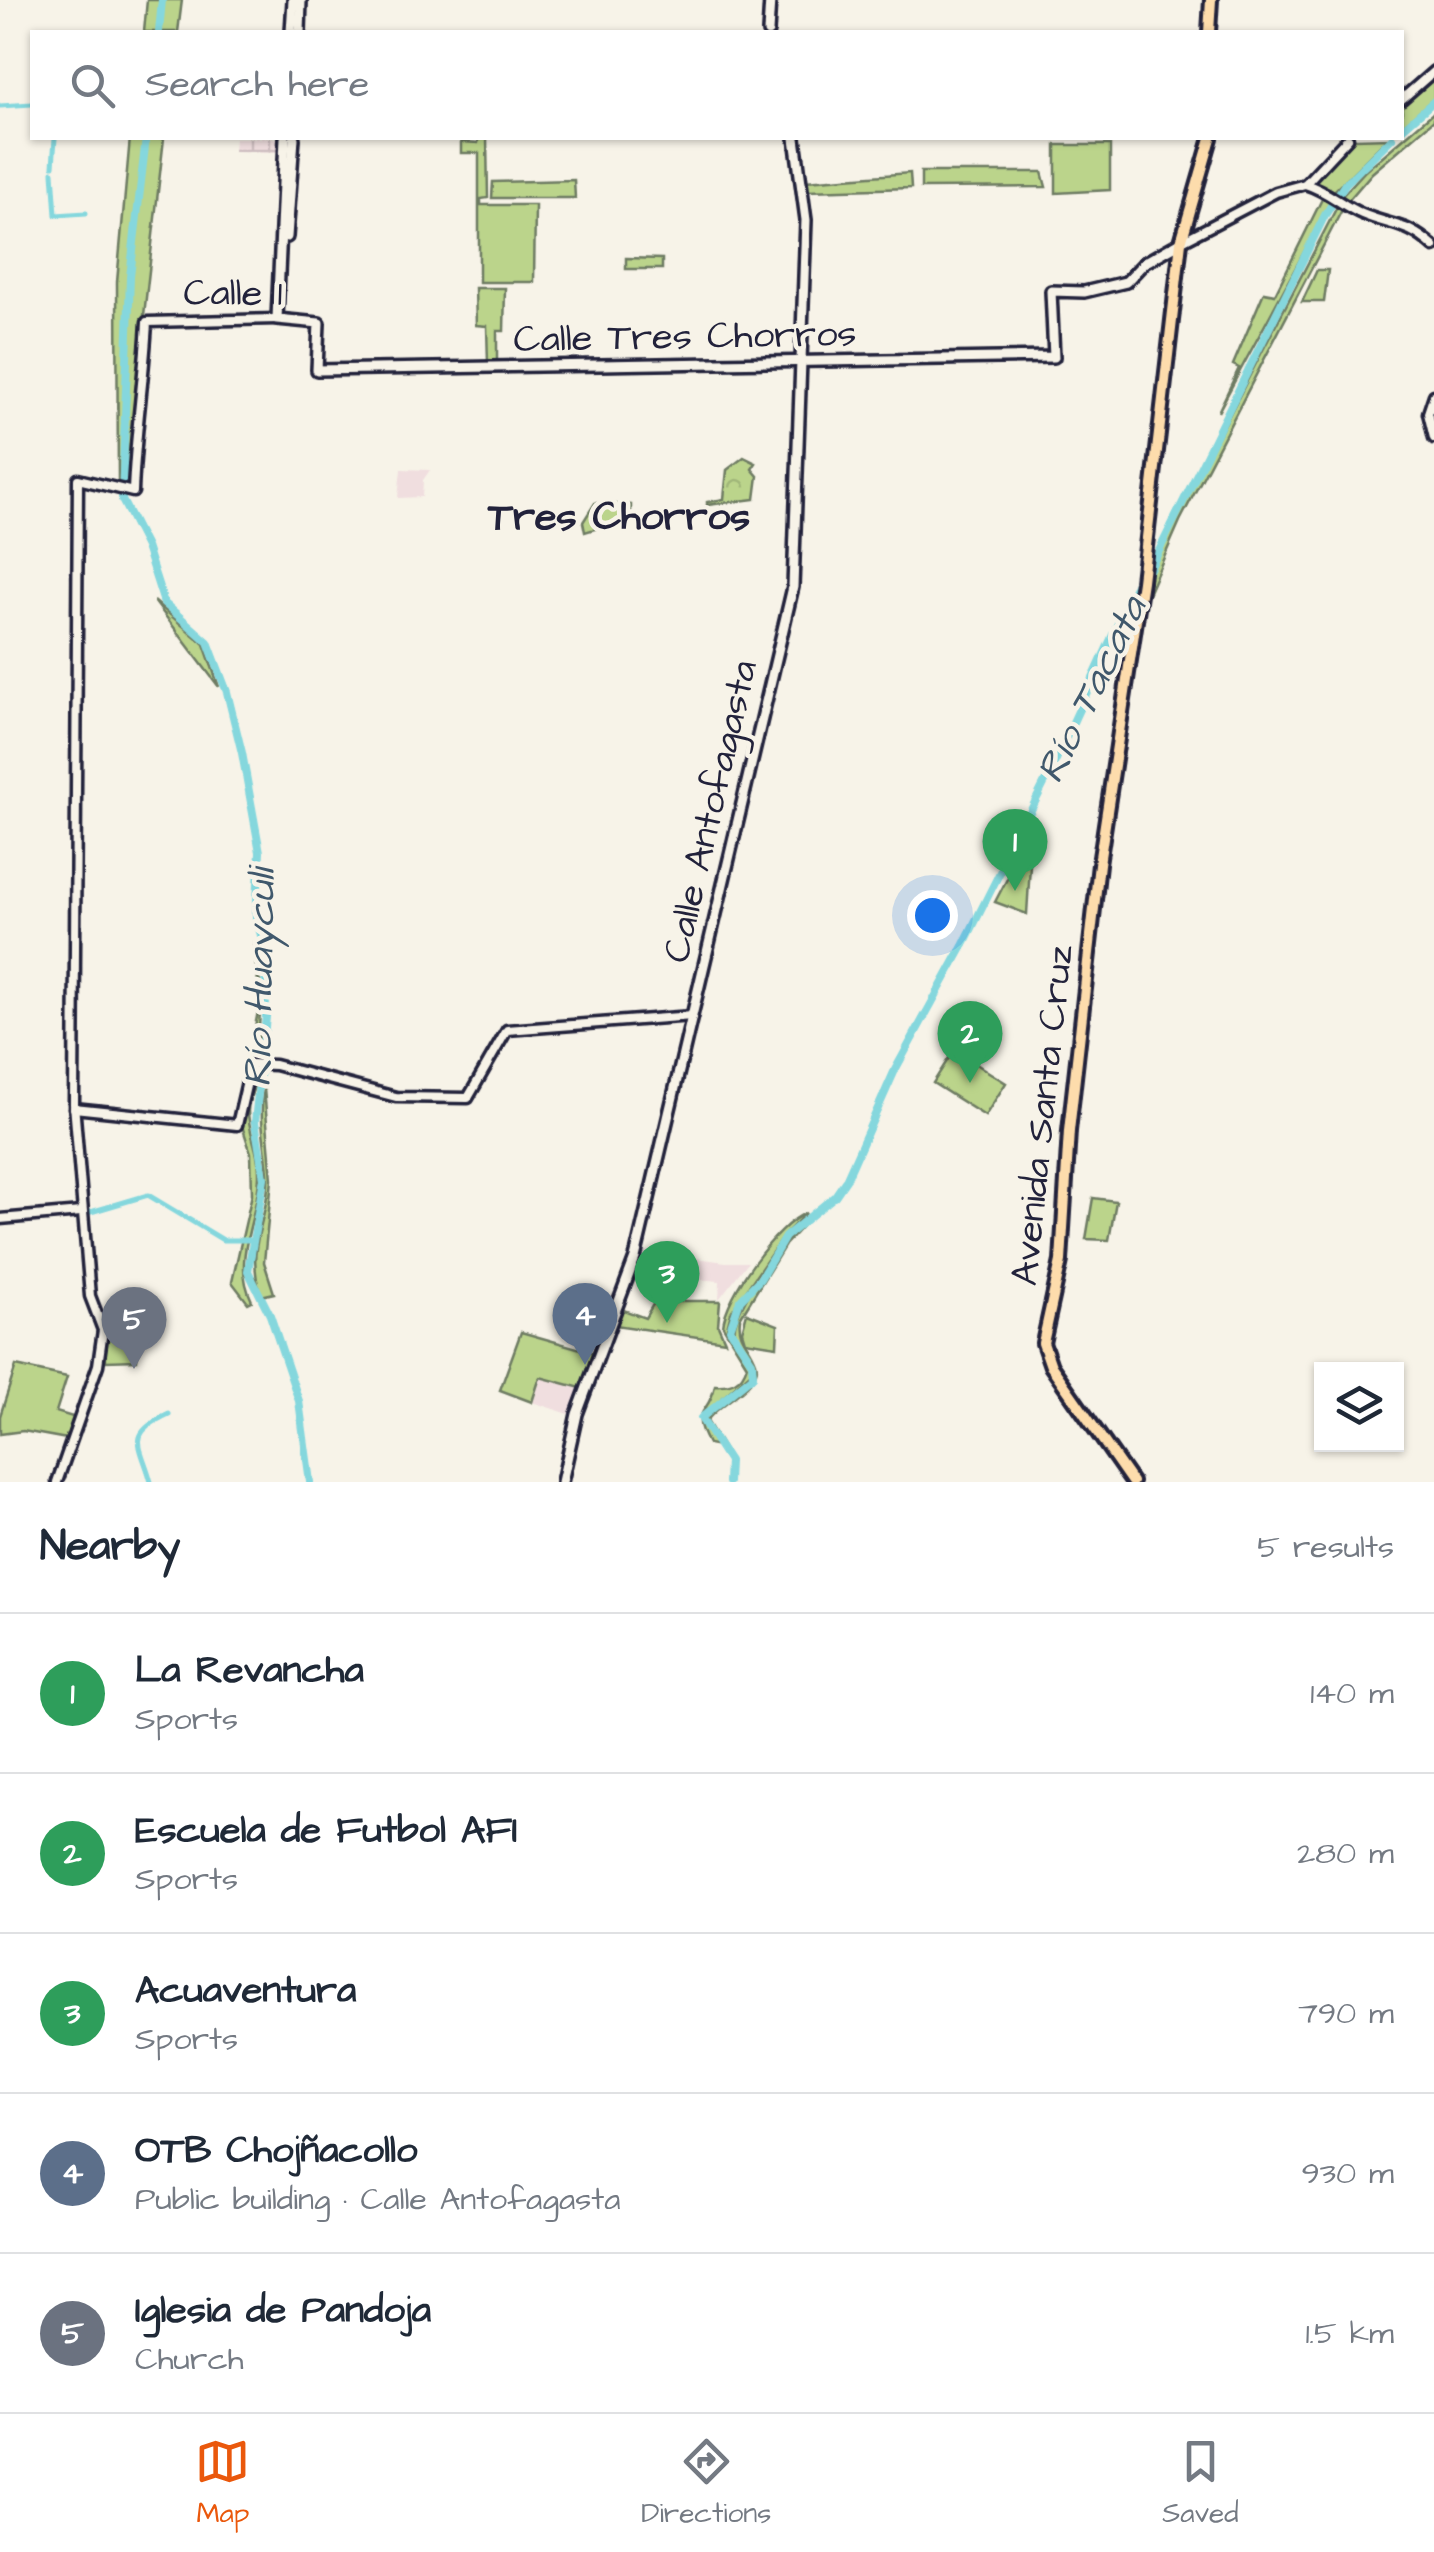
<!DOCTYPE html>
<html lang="en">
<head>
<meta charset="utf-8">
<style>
	:root { --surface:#fff; --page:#f6f6f7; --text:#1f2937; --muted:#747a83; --line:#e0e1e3; --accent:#ea580c }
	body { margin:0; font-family:"Architects Daughter",sans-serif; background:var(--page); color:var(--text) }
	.controls { position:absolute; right:30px; bottom:30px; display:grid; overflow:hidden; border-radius:0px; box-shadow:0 2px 8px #0004 }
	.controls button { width:90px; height:90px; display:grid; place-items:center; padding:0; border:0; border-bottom:2px solid var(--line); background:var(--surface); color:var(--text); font:50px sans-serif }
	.you { position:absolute; left:932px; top:915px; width:35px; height:35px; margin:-25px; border:8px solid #fff; border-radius:50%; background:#1a73e8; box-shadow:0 0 0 15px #1a73e833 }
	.badge { display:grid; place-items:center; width:65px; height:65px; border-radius:50%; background:var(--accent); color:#fff; font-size:32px; font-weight:700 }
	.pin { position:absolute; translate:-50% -82px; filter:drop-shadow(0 2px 5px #0008) }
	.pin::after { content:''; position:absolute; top:52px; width:35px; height:30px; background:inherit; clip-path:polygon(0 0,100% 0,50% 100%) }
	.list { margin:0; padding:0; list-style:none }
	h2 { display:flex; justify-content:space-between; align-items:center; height:130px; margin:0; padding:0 40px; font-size:42px }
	h2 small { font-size:32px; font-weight:400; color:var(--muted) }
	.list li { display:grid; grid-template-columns:65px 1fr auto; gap:30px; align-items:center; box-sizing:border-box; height:160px; padding:0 40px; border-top:2px solid var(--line) }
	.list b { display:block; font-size:38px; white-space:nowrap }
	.list p { margin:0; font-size:32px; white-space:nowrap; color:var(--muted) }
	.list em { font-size:32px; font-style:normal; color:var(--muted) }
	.icon { flex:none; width:55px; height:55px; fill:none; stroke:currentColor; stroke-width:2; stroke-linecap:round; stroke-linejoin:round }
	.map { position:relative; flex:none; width:1434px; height:1482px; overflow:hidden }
	.search { position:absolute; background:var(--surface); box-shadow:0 2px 8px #0004; left:30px; right:30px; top:30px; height:110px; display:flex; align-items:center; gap:25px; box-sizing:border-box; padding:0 35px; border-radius:0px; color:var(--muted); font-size:38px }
	.sheet { height:930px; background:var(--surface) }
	nav { display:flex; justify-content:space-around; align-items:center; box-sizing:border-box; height:140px; border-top:2px solid var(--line); background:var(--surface); font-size:28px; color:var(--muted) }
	nav a { display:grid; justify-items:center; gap:5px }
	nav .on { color:var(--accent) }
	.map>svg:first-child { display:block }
</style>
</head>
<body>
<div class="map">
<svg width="1434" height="1482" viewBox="0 0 1434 1482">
	<defs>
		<pattern id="industrial-grid" width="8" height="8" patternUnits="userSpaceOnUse" patternTransform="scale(2.5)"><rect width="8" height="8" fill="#f0dedf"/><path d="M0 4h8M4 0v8" fill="none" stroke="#cebec0"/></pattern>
		<pattern id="forest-crowns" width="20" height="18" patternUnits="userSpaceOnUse" patternTransform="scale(2.5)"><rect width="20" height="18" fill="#bbd48b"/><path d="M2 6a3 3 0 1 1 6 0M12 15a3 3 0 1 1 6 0" fill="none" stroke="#a0b679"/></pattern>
	</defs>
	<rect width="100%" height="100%" fill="#f7f3e8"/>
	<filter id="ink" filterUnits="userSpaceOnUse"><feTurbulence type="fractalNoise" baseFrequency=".01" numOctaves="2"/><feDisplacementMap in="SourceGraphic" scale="20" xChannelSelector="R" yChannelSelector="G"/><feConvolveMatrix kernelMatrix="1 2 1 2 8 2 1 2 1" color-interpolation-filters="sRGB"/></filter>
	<g filter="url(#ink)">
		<g fill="#f0dedf">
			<polygon points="401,469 430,470 423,480 422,497 398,498"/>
			<polygon points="642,1251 726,1262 748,1262 719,1299 720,1281 634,1274"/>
			<polygon points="539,1376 581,1388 572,1415 532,1402"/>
		</g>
		<polygon fill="url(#industrial-grid)" points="235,138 281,138 280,152 234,151"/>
		<g fill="#bbd48b" stroke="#6e7b63" stroke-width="2.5">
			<polygon points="147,0 182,0 178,32 144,32"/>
			<polygon points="1434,75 1434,98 1402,126 1402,103"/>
			<polygon points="1434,112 1434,120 1372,173 1347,202 1342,196 1365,171"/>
			<polygon points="130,138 164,138 143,324 143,397 134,413 130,488 118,485 117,282"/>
			<polygon points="479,138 487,138 488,198 481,199 481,205 535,205 534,282 479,282 479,153 461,153 461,142 478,143"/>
			<polygon points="1388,138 1333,192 1311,182 1355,139"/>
			<polygon points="1056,145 1110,145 1110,190 1056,193"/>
			<polygon points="921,172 1042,172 1046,187 921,188"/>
			<polygon points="910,173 911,188 807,191 806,181"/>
			<polygon points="574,180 575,198 492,198 493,182"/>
			<polygon points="1324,195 1333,198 1218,412 1239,368 1233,365 1264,292 1275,294"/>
			<polygon points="1339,203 1343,208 1180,521 1148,594 1143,594 1146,576"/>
			<polygon points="626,258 662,259 662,269 626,269"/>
			<polygon points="1317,270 1328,270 1324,302 1302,302"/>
			<polygon points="475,288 505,288 504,331 497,331 497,363 488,364 487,326 476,325"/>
			<polygon points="595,503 631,505 631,518 585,532 583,522"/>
			<polygon points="154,601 204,644 219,687"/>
			<polygon points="1019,856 1030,865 1027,914 995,902"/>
			<path d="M255 942 261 993 257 1062C246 1043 259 1022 259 999 260 980 253 963 255 942Z"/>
			<polygon points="954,1050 1006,1083 985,1116 933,1083"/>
			<path d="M253 1068C261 1080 248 1095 248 1111 248 1131 259 1151 259 1172 260 1217 230 1257 252 1301L248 1303 232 1282 252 1194 251 1153 241 1123Z"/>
			<path d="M264 1089 272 1179 264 1262 274 1293 261 1296C244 1242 270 1222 268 1174 266 1144 258 1119 264 1089Z"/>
			<polygon points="1093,1198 1116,1201 1109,1240 1086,1239"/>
			<path d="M806 1213 784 1235 731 1312 727 1327 750 1362 751 1372 700 1418 719 1446 708 1444C688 1408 710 1416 715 1385 731 1386 742 1382 747 1365L723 1326C725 1296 777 1224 806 1213Z"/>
			<path d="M809 1219 785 1245 740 1318C737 1338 750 1344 756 1362 764 1386 718 1402 707 1421L730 1459 704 1421C715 1399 743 1394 755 1373 754 1355 739 1349 735 1333 729 1311 790 1232 809 1219Z"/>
			<polygon points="655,1301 720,1301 718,1325 725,1341 615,1325 621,1309 645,1318"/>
			<polygon points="747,1313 778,1325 777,1346 745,1341 742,1331"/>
			<polygon points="521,1332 595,1353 581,1388 540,1377 532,1402 500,1390"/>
			<polygon points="105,1335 139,1339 137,1360 106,1361"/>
			<polygon points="16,1366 67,1377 56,1412 76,1418 67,1439 23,1431 0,1434 0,1416"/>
		</g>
		<polygon fill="url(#forest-crowns)" stroke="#6e7b63" stroke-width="2.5" points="744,457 756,463 752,469 758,476 755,499 707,505 707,502 724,499 727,470"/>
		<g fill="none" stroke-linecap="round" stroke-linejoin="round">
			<g stroke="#85d7dd" stroke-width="5">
				<polyline points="0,106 32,104"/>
				<polyline points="53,166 55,138"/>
				<polyline points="53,172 56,215 86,213"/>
				<polyline points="84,1214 148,1195 223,1240 251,1240"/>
				<polyline points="43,1219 78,1216"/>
				<polyline points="0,1223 22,1221"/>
				<path d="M151 1482C141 1444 124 1435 169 1414"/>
			</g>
			<g stroke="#85d7dd" stroke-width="8">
				<polyline points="159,32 162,0"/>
				<polyline points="1402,129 1434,101"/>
				<polyline points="146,138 130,277 122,500 146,547 164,603 208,642 227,692 242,753 260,852 256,917 265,950 266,1017 255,1122 264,1178 248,1271 270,1315 299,1401 310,1482"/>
				<polyline points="728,1482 729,1461 701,1418 753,1376 752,1362 730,1329 740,1300 760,1279 785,1237 835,1196 846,1180 895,1070 963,946 1053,766 1138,580 1148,573 1325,215 1345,184 1392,138"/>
			</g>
			<defs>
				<g id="tertiary">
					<polyline points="1402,99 1434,71"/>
					<path d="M1305 184C1328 191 1341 205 1362 214 1393 227 1407 222 1434 247"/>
					<polyline points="1182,241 1276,192 1305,184 1348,138"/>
					<polyline points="1434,395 1428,413 1434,438"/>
					<polyline points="74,1108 237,1125 251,1064 275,1065 396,1097 468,1098 507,1030 692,1016"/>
					<polyline points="0,1219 81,1212"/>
					<path d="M57 1482 98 1365 103 1330 90 1296 74 1104 78 479 133 492C135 434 144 380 147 322L277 319"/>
				</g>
				<g id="secondary">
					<polyline points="291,32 293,0"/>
					<polyline points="300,32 301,0"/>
					<polyline points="768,32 770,0"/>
					<polyline points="285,138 277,319 319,323 317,370 1054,357 1051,291 1084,292 1126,282 1144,263 1181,242"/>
					<polyline points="287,237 294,138"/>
					<polyline points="562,1482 577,1414 635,1258 793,587 806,220 795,138"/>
				</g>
				<g id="primary">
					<polyline points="1209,32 1211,0"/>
					<polyline points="1132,1482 1051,1366 1043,1343 1061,1261 1069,1131 1099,864 1142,581 1181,242 1211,138"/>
				</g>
			</defs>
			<use href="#tertiary" stroke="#22223b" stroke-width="15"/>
			<use href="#secondary" stroke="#22223b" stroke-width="16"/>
			<use href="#primary" stroke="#22223b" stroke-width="18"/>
			<use href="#tertiary" stroke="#f7f3e8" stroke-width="8"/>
			<use href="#secondary" stroke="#f7f3e8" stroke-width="9"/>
			<use href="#primary" stroke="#fddcac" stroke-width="10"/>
		</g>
	</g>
	<g text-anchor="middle" stroke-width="9" stroke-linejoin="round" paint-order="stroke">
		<g font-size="38" fill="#22223b" stroke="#f7f3e8">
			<text x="233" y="305">Calle 1</text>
			<text transform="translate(685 335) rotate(-1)" y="13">Calle Tres Chorros</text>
			<text transform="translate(709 811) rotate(-77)" y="13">Calle Antofagasta</text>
			<text transform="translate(1041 1115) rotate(-84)" y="13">Avenida Santa Cruz</text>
		</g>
		<g font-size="40" font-weight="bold" fill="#22223b" stroke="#f7f3e8">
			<text x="619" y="529">Tres Chorros</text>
		</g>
		<g font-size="40" font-style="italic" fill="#40586c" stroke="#f7f3e8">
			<text transform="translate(1090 689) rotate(-64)" y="14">Río Tacata</text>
			<text transform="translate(258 978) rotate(-89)" y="14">Río Huayculi</text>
		</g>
	</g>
</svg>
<div class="controls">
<button><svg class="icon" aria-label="layers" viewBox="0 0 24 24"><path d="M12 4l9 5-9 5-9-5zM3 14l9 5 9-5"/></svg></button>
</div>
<div class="you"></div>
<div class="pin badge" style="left:1015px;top:891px;background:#2e9e5b">1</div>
<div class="pin badge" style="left:970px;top:1083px;background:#2e9e5b">2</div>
<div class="pin badge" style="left:667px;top:1323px;background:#2e9e5b">3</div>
<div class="pin badge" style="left:585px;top:1365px;background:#5c6f8a">4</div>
<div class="pin badge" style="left:134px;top:1369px;background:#6b7280">5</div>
<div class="search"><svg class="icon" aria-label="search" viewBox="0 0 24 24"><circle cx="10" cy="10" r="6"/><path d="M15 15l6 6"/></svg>Search here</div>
</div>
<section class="sheet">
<h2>Nearby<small>5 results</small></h2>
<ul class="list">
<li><span class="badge" style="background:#2e9e5b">1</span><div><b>La Revancha</b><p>Sports</p></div><em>140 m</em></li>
<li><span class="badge" style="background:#2e9e5b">2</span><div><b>Escuela de Futbol AFI</b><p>Sports</p></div><em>280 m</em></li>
<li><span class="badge" style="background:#2e9e5b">3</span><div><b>Acuaventura</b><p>Sports</p></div><em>790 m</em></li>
<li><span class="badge" style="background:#5c6f8a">4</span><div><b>OTB Chojñacollo</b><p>Public building · Calle Antofagasta</p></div><em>930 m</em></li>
<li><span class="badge" style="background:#6b7280">5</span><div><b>Iglesia de Pandoja</b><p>Church</p></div><em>1.5 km</em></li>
</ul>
</section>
<nav>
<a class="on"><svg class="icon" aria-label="map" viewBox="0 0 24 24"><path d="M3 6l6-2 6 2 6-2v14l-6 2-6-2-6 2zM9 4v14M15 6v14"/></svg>Map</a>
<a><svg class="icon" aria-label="directions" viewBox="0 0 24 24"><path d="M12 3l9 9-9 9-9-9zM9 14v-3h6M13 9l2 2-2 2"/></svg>Directions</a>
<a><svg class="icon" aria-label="saved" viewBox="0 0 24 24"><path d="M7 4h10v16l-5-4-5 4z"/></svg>Saved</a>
</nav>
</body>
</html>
